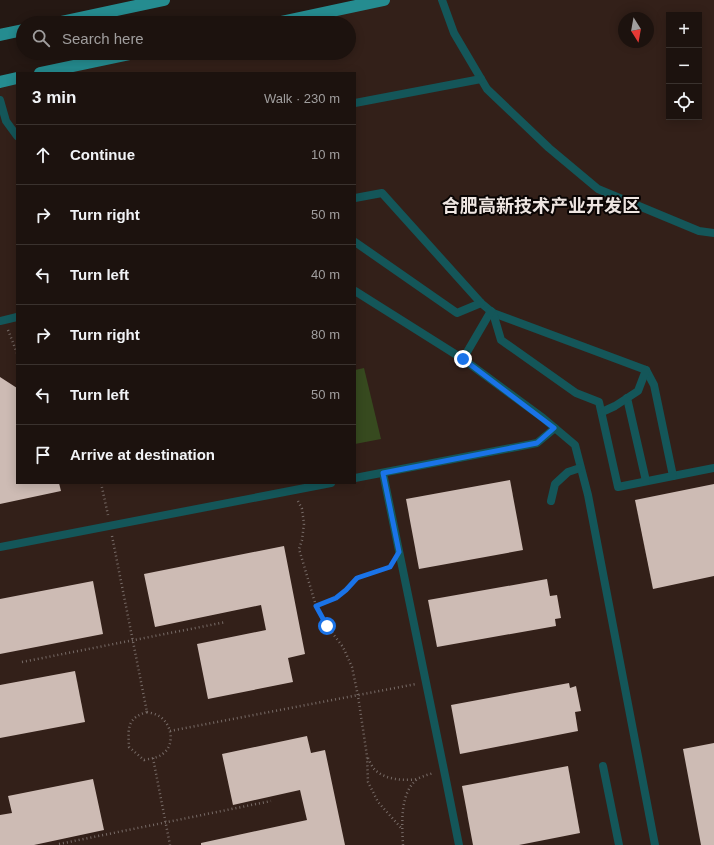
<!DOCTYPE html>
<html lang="en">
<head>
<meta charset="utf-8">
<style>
	:root { --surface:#1c120e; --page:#251b17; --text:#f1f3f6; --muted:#a09e9e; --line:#3a322e }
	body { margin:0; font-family:Helvetica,"Noto Sans SC",sans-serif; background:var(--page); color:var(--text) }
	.controls { position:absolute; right:12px; top:12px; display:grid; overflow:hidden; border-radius:0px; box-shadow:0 2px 10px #0003 }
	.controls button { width:36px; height:36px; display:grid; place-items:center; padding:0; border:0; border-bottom:1px solid var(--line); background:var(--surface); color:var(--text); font:20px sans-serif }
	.compass { position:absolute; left:618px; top:12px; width:36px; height:36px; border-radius:50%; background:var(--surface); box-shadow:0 2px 10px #0003; rotate:169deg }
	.stop { position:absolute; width:12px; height:12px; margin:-9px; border:3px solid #1a73e8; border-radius:50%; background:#fff }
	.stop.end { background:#1a73e8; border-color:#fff; box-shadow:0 1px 4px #0008 }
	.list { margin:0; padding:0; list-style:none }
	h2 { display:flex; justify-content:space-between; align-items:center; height:52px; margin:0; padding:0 16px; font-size:17px }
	h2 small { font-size:13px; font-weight:400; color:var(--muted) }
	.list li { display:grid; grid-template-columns:26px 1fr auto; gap:12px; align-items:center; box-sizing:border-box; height:60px; padding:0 16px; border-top:1px solid var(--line) }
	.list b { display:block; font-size:15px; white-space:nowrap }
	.list em { font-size:13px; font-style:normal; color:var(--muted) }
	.icon { flex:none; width:22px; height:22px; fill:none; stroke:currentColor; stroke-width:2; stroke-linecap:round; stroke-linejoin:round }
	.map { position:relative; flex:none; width:714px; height:845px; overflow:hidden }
	.search { position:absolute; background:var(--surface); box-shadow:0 2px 10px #0003; left:16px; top:16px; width:340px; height:44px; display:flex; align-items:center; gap:10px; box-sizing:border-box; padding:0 14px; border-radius:22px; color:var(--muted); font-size:15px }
	.panel { position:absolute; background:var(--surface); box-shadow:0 2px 10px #0003; left:16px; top:72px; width:340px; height:412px; border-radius:0px }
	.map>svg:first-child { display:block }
</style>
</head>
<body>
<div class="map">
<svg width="714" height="845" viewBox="0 0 714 845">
	<rect width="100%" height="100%" fill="#251813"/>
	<path fill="#332019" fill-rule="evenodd" d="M384 0H714V845H0V82L17 78V483H355V73H40L135 53H349V23H276ZM669 15H699V117H669ZM624 18H648V42H624Z"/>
	<polygon fill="#374a1f" points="364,368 381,439 355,444 355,370"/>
	<g fill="#cdbbb4">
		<polygon points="0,377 17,388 17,483 59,483 61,491 0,504"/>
		<polygon points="510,480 523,550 419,569 406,499"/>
		<polygon points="714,484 714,576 653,589 635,500"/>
		<polygon points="284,546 305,654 288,658 293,682 208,699 197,644 266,630 261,605 155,627 144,574"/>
		<polygon points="547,579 550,596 557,595 561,618 555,619 556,626 437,647 428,600"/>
		<polygon points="93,581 103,634 0,654 0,599"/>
		<polygon points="75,671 85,722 0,738 0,685"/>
		<polygon points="569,683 570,688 576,686 581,711 575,712 578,731 460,754 451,705"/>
		<polygon points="307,736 311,753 325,750 345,845 201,845 201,843 307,820 300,790 233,805 222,754"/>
		<polygon points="714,743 714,845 701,845 683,749"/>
		<polygon points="568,766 580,833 519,845 473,845 462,786"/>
		<polygon points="93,779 104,830 34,845 0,845 0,815 12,813 8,796"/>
	</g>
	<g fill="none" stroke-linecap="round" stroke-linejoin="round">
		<g stroke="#776b67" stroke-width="2.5" stroke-dasharray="1 3" stroke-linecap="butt">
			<polyline points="8,330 17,353"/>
			<polyline points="101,483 108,515"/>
			<polyline points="298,501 302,509 304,524 302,540 299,549 316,606 327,626 343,647 352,667 358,696 367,756 368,782 378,802 402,829"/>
			<polyline points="112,536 147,712"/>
			<polyline points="316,606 336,598 346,590 357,578 390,567 391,564"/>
			<polyline points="22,662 226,622"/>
			<path d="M147 712C151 713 156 714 159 716 171 723 175 742 165 752 159 758 152 758 144 760L129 747C128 728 127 718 147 712Z"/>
			<polyline points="170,731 416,684"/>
			<polyline points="153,758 170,845"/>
			<path d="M368 758C370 762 372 767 375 770 386 780 404 781 418 779"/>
			<polyline points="59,844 271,801"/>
			<path d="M403 845C402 825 399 791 419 778 424 776 429 774 434 773"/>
		</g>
		<g stroke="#145659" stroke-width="8">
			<polyline points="442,0 454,33 487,89 549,148 598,189 699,231 714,233"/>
			<polyline points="0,100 6,121 17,136"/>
			<polyline points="355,103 481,79"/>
			<polyline points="355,198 382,193 481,303 493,313 646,370 654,385 673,476 714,468"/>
			<polyline points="355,242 457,313 481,303"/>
			<polyline points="355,291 463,359 543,418 575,445 588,495 655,845"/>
			<polyline points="493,313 501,340 576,393 599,402 618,487 673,476"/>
			<polyline points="0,321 17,317"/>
			<polyline points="463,359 491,311"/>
			<polyline points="627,398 646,481"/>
			<polyline points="602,412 615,406 638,391 646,370"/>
			<polyline points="383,473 446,780 459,845"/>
			<polyline points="355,478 537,443 555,428"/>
			<polyline points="551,501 555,484 568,472 580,468"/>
			<polyline points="0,547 331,483"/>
			<polyline points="603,766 619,845"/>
		</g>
		<g stroke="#258c90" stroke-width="12">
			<polyline points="56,23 164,0"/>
			<polyline points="276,23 384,0"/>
			<polyline points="0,35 23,30"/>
			<polyline points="40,73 135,53"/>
			<polyline points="0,82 17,78"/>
		</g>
	</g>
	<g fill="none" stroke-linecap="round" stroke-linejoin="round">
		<polyline stroke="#1a73e8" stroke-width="5" points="327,626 316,606 336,598 346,590 357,578 390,567 399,552 383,473 537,443 554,428 463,359"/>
	</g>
	<g text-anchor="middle" stroke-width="4" stroke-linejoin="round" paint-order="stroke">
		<g font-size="18" font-weight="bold" fill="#eee5e1" stroke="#0a0504">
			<text x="541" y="212">合肥高新技术产业开发区</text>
		</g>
	</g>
</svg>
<div class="controls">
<button>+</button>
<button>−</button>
<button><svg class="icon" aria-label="locate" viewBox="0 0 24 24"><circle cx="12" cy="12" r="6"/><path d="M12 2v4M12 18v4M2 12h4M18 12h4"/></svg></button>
</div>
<svg class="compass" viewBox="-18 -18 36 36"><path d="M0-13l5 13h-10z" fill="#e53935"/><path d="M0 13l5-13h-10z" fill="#a09e9e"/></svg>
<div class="stop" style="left:327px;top:626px"></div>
<div class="stop end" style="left:463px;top:359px"></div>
<div class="search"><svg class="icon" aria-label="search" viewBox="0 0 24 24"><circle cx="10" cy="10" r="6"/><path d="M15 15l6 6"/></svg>Search here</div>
<section class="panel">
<h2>3 min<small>Walk · 230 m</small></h2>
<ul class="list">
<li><svg class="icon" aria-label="ahead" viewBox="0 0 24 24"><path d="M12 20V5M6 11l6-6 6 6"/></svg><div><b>Continue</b></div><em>10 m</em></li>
<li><svg class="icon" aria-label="right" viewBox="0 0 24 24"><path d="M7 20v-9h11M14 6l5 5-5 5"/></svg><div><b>Turn right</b></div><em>50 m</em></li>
<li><svg class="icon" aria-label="left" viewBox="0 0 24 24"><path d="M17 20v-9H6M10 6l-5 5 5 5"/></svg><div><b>Turn left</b></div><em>40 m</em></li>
<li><svg class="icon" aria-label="right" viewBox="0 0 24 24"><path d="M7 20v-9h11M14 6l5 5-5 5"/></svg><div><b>Turn right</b></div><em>80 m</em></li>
<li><svg class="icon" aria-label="left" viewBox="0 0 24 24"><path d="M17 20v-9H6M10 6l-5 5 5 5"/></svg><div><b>Turn left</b></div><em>50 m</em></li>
<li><svg class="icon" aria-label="arrive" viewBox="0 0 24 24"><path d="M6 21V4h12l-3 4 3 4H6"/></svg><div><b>Arrive at destination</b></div></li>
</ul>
</section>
</div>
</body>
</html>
